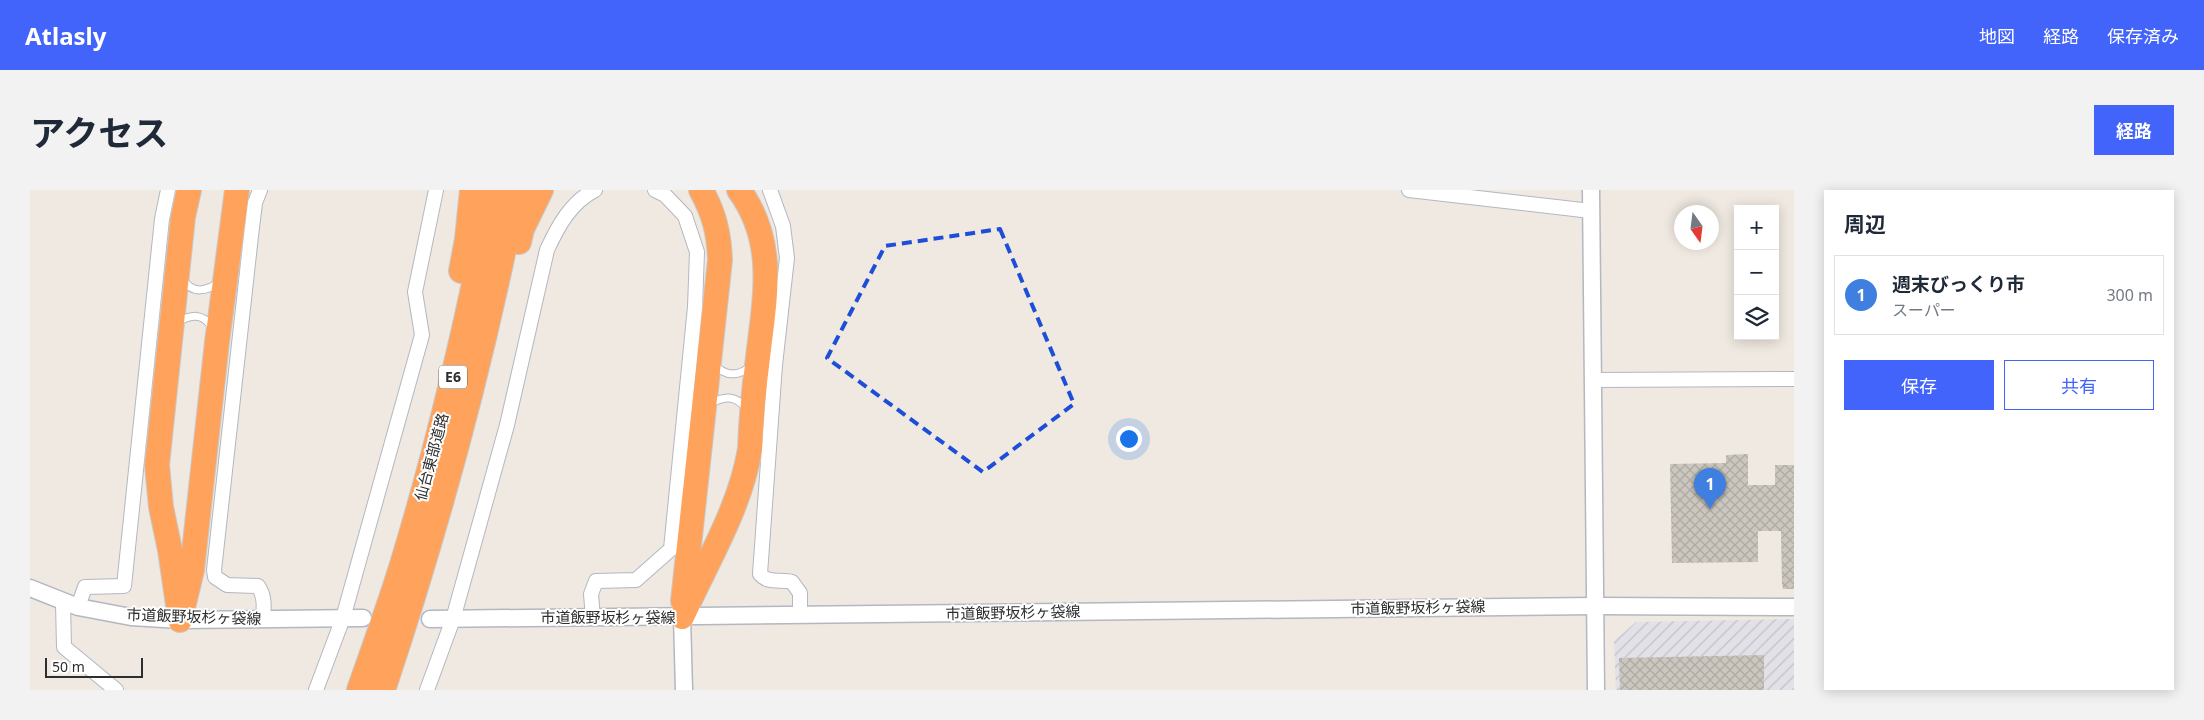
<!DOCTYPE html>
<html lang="ja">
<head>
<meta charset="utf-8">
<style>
	:root { --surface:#fff; --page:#f2f2f3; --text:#1f2937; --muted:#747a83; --line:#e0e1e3; --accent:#4264fb }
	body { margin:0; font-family:"Noto Sans","Noto Sans JP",sans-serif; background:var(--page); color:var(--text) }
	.controls { position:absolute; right:15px; top:15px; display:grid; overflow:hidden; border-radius:0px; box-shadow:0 2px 12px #0003 }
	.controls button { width:45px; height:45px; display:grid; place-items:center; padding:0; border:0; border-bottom:1px solid var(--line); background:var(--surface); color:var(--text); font:25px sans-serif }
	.compass { position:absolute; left:1644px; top:15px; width:45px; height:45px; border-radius:50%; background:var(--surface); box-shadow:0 2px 12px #0003; rotate:166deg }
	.scale { position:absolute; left:15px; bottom:12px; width:98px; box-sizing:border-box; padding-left:5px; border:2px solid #2e2e2e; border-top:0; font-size:14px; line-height:18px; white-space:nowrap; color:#2e2e2e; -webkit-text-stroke:4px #fff; paint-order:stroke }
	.you { position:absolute; left:1098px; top:248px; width:18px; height:18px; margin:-12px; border:4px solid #fff; border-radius:50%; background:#1a73e8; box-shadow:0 0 0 8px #1a73e833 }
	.badge { display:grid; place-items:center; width:32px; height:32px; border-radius:50%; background:var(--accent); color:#fff; font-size:16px; font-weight:700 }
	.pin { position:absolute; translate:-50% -41px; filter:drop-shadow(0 1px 2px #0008) }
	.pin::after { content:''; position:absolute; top:26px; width:18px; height:15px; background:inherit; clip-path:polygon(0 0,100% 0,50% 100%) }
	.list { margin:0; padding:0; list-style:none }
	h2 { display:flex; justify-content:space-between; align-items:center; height:65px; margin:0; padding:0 20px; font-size:21px }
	h2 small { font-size:16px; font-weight:400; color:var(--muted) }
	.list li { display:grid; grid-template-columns:32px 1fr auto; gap:15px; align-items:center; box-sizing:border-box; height:80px; margin:0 10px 10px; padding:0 10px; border:1px solid var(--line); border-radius:0px }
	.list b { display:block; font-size:19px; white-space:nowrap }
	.list p { margin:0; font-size:16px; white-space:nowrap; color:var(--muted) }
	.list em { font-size:16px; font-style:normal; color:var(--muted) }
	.actions { display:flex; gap:10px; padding:15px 20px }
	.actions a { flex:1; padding:11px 0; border:1px solid var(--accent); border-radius:0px; text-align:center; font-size:18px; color:var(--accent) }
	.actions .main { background:var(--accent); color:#fff }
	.icon { flex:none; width:28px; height:28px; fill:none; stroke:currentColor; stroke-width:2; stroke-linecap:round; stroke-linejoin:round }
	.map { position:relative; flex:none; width:1764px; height:500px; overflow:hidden; border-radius:0px }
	header { display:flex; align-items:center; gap:30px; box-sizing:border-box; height:70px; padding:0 25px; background:var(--accent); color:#fff }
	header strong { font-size:24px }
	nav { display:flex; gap:28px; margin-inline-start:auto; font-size:18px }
	.intro { display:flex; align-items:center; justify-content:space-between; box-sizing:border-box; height:120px; padding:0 30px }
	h1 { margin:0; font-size:35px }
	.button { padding:12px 22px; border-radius:0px; background:var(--accent); color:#fff; font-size:18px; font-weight:700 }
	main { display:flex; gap:30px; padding:0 30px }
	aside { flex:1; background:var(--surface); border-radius:0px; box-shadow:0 2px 12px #0003 }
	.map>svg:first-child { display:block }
</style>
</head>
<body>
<header>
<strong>Atlasly</strong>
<nav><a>地図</a><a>経路</a><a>保存済み</a></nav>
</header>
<div class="intro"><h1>アクセス</h1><a class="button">経路</a></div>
<main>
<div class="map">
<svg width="1764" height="500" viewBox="0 0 1764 500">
	<defs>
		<pattern id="industrial-furrows" width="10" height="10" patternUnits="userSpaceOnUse" patternTransform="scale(1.25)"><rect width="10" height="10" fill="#e3e1e8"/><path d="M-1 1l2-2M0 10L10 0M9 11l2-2" fill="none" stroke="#c3c1c7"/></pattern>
		<pattern id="building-cross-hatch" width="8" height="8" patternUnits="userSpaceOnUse" patternTransform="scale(1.25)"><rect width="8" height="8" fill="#cbc7bf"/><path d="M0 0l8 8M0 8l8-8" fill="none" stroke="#afaba4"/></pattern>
	</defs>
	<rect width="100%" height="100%" fill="#efe9e1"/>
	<polygon fill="url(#industrial-furrows)" points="1764,429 1764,500 1586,500 1584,451 1606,432"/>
	<g fill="url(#building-cross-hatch)">
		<polygon points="1718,264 1718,295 1745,295 1745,275 1764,275 1764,399 1753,399 1752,394 1751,341 1728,341 1728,372 1642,373 1640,274 1696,273 1696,265"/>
		<polygon points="1734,465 1734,500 1590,500 1589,468"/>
	</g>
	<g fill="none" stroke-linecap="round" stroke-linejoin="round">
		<defs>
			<g id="service">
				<path d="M153 89C162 105 177 101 190 92"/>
				<path d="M147 132C161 125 173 122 182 138"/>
				<path d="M684 174C695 187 709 187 722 175"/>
				<path d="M679 214C694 206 706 204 717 220"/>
			</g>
			<g id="minor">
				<path d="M230 0 225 13 221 46 184 380 185 387 197 395 228 396C235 406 234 417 233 429"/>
				<path d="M740 0 753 36 757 68 745 175 730 384C738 394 751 389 762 392L770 403V425"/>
				<polyline points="1379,0 1561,21"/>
				<polyline points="1564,190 1764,189"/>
				<polyline points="33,413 34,457 86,500"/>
				<polyline points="48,417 55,397 94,396 132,29 138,0"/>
				<polyline points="563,428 561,404 566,391 606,390 641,359 665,117 667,62 655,26 635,5 625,0"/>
				<polyline points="286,500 313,428 392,145 385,102 406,0"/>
				<path d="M397 500 423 429 477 235 517 60C528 36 541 12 565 0"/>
			</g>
			<g id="tertiary">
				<polyline points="1561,0 1566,500"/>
				<polyline points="0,398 48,417 101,427 150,430 333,428"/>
				<polyline points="652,427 654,500"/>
				<polyline points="400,429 1566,416 1764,417"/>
			</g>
			<g id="motorway">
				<polyline points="489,52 492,39 511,0"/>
				<polyline points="431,81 437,49 442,0"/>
				<path d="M653 411 690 70C689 43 684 23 671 0"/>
				<polyline points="148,415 140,360 131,317 127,275 153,27 159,0"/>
				<path d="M652 427C676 373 710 319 720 259 721 228 724 198 728 167 735 107 747 52 709 0"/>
				<polyline points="150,430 162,380 187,152 207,0"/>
				<path d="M329 500C344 457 360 414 373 371 410 249 439 125 463 0"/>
				<path d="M353 500C408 336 453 170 486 0"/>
			</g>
		</defs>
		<use href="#service" stroke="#b4b7c1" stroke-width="9"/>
		<use href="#minor" stroke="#b4b7c1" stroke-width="16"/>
		<use href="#tertiary" stroke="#b4b7c1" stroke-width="19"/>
		<use href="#motorway" stroke="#c9c9c9" stroke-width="26"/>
		<use href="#service" stroke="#fff" stroke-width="7"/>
		<use href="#minor" stroke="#fff" stroke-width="14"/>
		<use href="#tertiary" stroke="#fff" stroke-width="16"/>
		<use href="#motorway" stroke="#ffa35c" stroke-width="24"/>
	</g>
	<path fill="none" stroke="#1d4ed8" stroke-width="4" stroke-dasharray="10 6" stroke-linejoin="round" d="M970 39 1044 214 953 282 797 168 855 56Z"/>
	<g text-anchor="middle" stroke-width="4" stroke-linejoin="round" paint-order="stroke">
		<rect fill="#fff" stroke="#6d6d6d" stroke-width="1" x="409" y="175.5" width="28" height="23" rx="4"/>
		<g font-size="14" font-weight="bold" fill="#2e2e2e">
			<text x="423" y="192">E6</text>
		</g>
		<g font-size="15" fill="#2e2e2e" stroke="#fff">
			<text transform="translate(402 267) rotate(-75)" y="5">仙台東部道路</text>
			<text transform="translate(1388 418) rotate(-1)" y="5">市道飯野坂杉ヶ袋線</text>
			<text transform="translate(983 423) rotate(-1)" y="5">市道飯野坂杉ヶ袋線</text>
			<text transform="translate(164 427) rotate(2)" y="5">市道飯野坂杉ヶ袋線</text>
			<text x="578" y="433">市道飯野坂杉ヶ袋線</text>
		</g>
	</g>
</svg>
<div class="controls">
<button>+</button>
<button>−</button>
<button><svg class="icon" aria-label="layers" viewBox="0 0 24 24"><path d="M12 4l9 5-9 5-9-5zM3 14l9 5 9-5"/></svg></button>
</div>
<svg class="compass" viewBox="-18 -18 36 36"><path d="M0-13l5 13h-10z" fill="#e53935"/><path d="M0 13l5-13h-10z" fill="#747a83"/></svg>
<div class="scale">50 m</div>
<div class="you"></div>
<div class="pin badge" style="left:1680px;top:319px;background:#3f7fe0">1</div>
</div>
<aside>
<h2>周辺<small></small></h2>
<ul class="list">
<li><span class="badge" style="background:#3f7fe0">1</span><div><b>週末びっくり市</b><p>スーパー</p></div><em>300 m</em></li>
</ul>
<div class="actions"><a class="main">保存</a><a>共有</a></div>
</aside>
</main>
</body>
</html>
